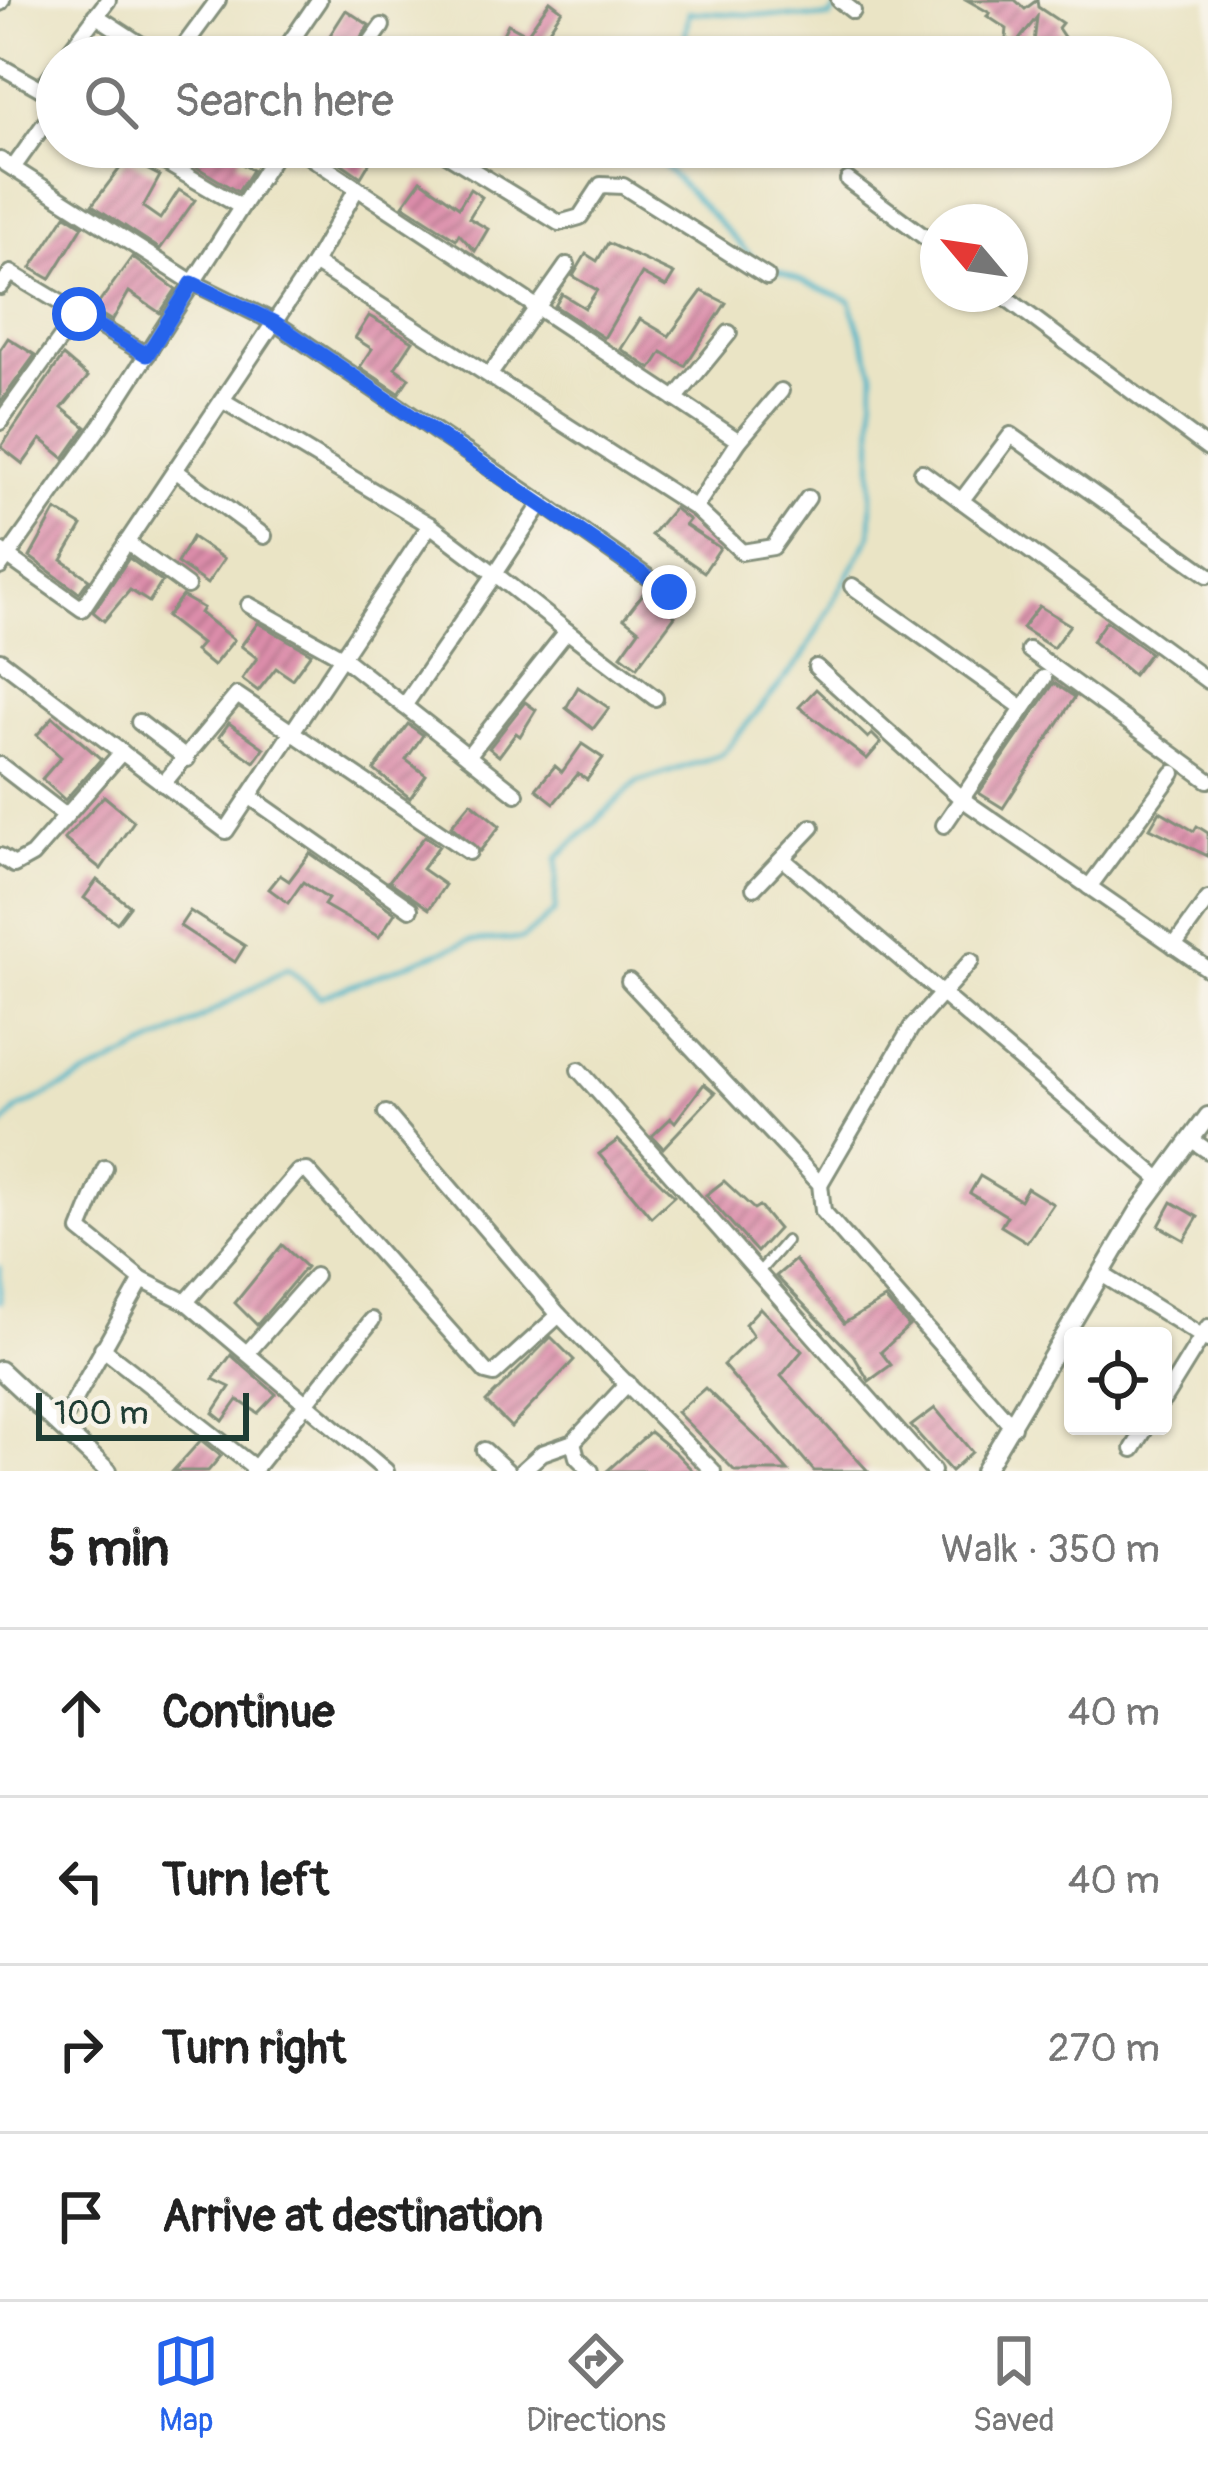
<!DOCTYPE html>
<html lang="en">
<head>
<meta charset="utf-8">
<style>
	:root { --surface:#fff; --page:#f2f2f2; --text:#222; --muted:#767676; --line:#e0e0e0; --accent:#2563eb }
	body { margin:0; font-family:Pangolin,sans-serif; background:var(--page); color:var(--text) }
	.controls { position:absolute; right:36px; bottom:36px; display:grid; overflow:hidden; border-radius:12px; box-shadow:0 3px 9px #0004 }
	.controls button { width:108px; height:108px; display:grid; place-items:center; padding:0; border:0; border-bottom:3px solid var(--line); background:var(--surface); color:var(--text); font:60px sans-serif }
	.compass { position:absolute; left:920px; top:204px; width:108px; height:108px; border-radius:50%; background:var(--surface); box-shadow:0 3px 9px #0004; rotate:299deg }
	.scale { position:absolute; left:36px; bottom:30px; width:213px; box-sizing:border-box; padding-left:12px; border:6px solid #1f3d34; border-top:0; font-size:33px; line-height:42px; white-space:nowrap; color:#1f3d34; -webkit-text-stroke:9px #f7f3e8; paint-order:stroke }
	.stop { position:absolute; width:36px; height:36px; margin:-27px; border:9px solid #2563eb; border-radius:50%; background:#fff }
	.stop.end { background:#2563eb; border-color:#fff; box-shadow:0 3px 12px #0008 }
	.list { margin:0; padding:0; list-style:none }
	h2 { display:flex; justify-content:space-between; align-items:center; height:156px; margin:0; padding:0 48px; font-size:51px }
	h2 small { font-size:39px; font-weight:400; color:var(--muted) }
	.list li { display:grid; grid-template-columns:78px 1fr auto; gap:36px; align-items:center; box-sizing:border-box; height:168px; padding:0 48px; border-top:3px solid var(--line) }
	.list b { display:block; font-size:45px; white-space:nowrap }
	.list em { font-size:39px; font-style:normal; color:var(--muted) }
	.icon { flex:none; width:66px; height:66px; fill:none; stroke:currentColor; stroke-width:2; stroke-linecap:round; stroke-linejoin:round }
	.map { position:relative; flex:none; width:1208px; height:1471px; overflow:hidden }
	.search { position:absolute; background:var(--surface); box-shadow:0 3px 9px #0004; left:36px; right:36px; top:36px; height:132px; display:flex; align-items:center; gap:30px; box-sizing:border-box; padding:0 42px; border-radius:66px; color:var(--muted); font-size:45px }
	.sheet { height:828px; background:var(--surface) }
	nav { display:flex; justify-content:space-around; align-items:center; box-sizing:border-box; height:168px; border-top:3px solid var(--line); background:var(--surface); font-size:33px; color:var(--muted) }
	nav a { display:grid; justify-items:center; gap:6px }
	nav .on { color:var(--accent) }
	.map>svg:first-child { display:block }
</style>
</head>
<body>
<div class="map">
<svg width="1208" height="1471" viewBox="0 0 1208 1471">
	<defs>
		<pattern id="building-hatch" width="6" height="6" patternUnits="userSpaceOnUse" patternTransform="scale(3)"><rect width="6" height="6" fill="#dc8daa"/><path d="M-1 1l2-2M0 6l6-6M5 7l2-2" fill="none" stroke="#b2748b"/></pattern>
	</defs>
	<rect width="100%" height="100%" fill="#f7f3e8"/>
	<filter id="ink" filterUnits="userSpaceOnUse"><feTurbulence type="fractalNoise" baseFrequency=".00833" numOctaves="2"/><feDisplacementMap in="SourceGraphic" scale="24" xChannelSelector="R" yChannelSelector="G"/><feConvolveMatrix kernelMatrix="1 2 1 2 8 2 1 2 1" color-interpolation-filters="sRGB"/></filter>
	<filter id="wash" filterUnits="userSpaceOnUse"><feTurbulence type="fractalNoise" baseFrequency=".004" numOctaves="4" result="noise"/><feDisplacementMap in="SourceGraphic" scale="48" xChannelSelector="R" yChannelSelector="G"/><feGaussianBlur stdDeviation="2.7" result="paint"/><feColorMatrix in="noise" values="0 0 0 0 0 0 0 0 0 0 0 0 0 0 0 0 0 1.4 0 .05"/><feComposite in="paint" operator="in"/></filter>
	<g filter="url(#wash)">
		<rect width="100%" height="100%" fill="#eae4c5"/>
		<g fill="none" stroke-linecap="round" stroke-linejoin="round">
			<g stroke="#4ab4c7" stroke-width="4.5">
				<polyline points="682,57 689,12 830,18 840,3"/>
				<polyline points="0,1129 18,1109 182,1029 288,968 320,997 469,941 522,939 555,912 557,858 636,783 722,754 802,658 871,534 874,373 850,301 758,263 664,166 667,147"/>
				<polyline points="0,1267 0,1302"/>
			</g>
		</g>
		<g id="blocks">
			<g fill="url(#building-hatch)">
				<polygon points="967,0 1015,0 1025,9 1037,0 1038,7 1062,23 1058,28 1066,40 1059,50 1039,56 1033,52 1037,17 1015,45 1006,38 1007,29 987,16 990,13"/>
				<polygon points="550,1 562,10 532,55 501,38 508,24 527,34"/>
				<polygon points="346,10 369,25 349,57 316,57"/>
				<polygon points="163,147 246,147 237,161 252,170 238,192"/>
				<polygon points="318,147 367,147 376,152 361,177"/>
				<polygon points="127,159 160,176 143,207 160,219 179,190 195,200 160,249 92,205"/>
				<polygon points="421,180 459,207 470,189 482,197 469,218 488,229 475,251 459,234 456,239 403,205"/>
				<polygon points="66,215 83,226 50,279 31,268"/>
				<polygon points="608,243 674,274 666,287 642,274 604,338 555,306 562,294 585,308 597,290 573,276 586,254 597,261"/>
				<polygon points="132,257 176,289 160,313 129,292 112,321 94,310"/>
				<polygon points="702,291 726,303 685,366 662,352 651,369 621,349 640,319 669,336"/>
				<polygon points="369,316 413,341 395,368 409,378 399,393 360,367 372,349 355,338"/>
				<polygon points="8,338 35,355 0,403 0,350"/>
				<polygon points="63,356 88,377 62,408 86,427 64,458 41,439 23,464 1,447"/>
				<polygon points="674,508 689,520 685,525 720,548 704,572 651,535"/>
				<polygon points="56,510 82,526 62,560 89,579 79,593 30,557"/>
				<polygon points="192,537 224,559 207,584 177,563"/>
				<polygon points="129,558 162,582 149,602 130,590 104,621 93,612"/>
				<polygon points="646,590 675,616 637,667 621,655 639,630 624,618"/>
				<polygon points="182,596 203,608 200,613 234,640 213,666 195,651 201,644 166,617"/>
				<polygon points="1039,606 1070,625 1053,648 1022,628"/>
				<polygon points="1106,621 1150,653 1133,675 1092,641"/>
				<polygon points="258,623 311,653 292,679 276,668 258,691 242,679 257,658 241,646"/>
				<polygon points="1054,683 1075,697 1003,808 979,793"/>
				<polygon points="578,687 609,708 593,729 566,708"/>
				<polygon points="816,689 868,738 872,734 881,743 867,759 799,707"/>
				<polygon points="525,702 536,710 520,736 516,733 499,756 489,748"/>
				<polygon points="53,717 101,759 65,800 42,779 61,757 37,735"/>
				<polygon points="229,723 264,748 254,762 219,737"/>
				<polygon points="408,724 423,735 406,760 426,775 410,798 374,770"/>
				<polygon points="582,744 603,758 587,780 578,774 554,803 536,789 555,766 562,772"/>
				<polygon points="104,796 134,821 101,869 64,839"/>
				<polygon points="471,802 500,826 480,851 451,826"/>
				<polygon points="1160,811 1194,831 1197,826 1208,833 1208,856 1150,828"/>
				<polygon points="425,836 439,846 422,869 445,885 429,909 389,881"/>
				<polygon points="310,853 395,913 379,937 324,905 328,899 303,882 288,903 269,889 280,875 289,881"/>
				<polygon points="97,880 130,906 117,923 84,898"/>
				<polygon points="190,911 245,946 235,962 180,926"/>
				<polygon points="704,1084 715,1093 663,1148 652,1136 671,1118 675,1122"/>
				<polygon points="618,1140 674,1196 651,1217 599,1154"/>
				<polygon points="980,1176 1020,1200 1027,1188 1053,1204 1027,1242 1001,1226 1007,1216 970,1193"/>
				<polygon points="724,1181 754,1209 759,1206 778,1229 757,1252 706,1195"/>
				<polygon points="1172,1202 1198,1217 1184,1240 1159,1226"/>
				<polygon points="282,1245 306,1267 257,1325 235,1303"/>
				<polygon points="795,1260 844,1323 885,1299 909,1326 881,1352 891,1365 869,1381 854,1356 776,1276"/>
				<polygon points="760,1308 802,1351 781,1376 868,1471 814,1471 723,1365 753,1336 745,1324"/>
				<polygon points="551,1337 574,1360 511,1427 486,1402"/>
				<polygon points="231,1355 276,1394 258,1413 238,1400 223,1421 213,1413 230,1387 213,1379"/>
				<polygon points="705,1388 766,1446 788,1471 735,1471 677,1412"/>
				<polygon points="935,1408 972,1452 951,1471 911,1426"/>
				<polygon points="650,1432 676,1453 693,1471 607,1471"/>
				<polygon points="201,1440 221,1456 208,1471 173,1471"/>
			</g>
		</g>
	</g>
	<g filter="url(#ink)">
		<use href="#blocks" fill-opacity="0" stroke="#84907c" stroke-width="3"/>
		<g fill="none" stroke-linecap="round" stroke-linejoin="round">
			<defs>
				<polyline id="service" points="759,1272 786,1241"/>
				<g id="minor">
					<polyline points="839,0 853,11"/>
					<polyline points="0,3 2,0"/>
					<polyline points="95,15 160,57"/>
					<polyline points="65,57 108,0"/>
					<polyline points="176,57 218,0"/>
					<polyline points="280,57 319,0"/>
					<polyline points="360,57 382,26"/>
					<polyline points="0,66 57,98"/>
					<polyline points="41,89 57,67"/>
					<polyline points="139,147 241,207"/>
					<polyline points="295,147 739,441"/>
					<polyline points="435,147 559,223 580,217 601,185 623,186 767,277"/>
					<polyline points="0,160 192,282 274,322 542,503 495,574 567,631 468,756"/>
					<polyline points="13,168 57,106"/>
					<polyline points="848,180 938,247"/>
					<polyline points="314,263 695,508 742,552 773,547 808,498"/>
					<polyline points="0,287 11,273 147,355"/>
					<polyline points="1001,294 1208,448"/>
					<polyline points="491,373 567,265"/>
					<polyline points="675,399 729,333"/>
					<polyline points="222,400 430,525 495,574 404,706"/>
					<polyline points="0,422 79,313"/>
					<polyline points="175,470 264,536"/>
					<polyline points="922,472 1208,681"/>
					<polyline points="961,501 1011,435 1208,575"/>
					<polyline points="542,503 669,592"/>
					<polyline points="695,508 739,441 781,391"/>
					<polyline points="126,542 187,586"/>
					<polyline points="0,551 82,609 314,263 357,188"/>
					<polyline points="0,567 102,424 280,147"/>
					<polyline points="852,586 1023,708"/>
					<polyline points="249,605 342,657 430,525"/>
					<polyline points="567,631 655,698"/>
					<polyline points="1029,650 1208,780"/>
					<polyline points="0,660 226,831 342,657 516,794"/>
					<polyline points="816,667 962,799 1208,969"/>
					<polyline points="139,722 187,759"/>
					<polyline points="0,765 66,816"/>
					<polyline points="163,784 237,695 469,852"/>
					<polyline points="249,796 410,909"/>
					<polyline points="944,825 1044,678"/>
					<polyline points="0,856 14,865 32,855 122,752"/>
					<polyline points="783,859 1161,1180"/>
					<polyline points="1089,887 1173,773"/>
					<polyline points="754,888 812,827"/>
					<polyline points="1174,946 1208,899"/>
					<polyline points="629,981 820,1184 823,1211 1013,1427"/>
					<polyline points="579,1070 933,1471"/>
					<polyline points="386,1113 559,1315"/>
					<polyline points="1192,1140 1208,1151"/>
					<polyline points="105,1168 80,1230 142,1280 186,1302 386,1471"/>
					<polyline points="820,1184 911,1028 971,961"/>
					<polyline points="1103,1275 1208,1340"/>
					<polyline points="186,1302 298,1172 307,1171 486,1372 494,1374 559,1315 713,1471"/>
					<polyline points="102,1348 255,1468"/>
					<polyline points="248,1352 315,1276"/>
					<polyline points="1163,1400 1208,1327"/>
					<polyline points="60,1426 142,1280"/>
					<polyline points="573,1442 577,1457 591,1471"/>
					<polyline points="1133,1449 1147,1426"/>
					<polyline points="484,1450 507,1471"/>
					<polyline points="253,1471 372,1320"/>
					<polyline points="522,1471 542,1453 573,1442 628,1383"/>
				</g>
				<g id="tertiary">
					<polyline points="0,1370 108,1471"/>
					<polyline points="984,1471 1139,1210 1208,1116"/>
				</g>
			</defs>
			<use href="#service" stroke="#84907c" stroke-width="14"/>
			<use href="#minor" stroke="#84907c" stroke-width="20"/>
			<use href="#tertiary" stroke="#84907c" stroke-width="22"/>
			<use href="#service" stroke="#fff" stroke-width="8"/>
			<use href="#minor" stroke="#fff" stroke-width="14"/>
			<use href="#tertiary" stroke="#fff" stroke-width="16"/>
		</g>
	</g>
	<g fill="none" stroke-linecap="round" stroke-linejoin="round" filter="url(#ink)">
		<polyline stroke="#2563eb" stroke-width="15" points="79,314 147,355 192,283 274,322 669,592"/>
	</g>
</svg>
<div class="controls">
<button><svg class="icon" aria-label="locate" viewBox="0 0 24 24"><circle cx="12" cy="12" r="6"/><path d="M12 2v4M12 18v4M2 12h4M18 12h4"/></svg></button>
</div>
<svg class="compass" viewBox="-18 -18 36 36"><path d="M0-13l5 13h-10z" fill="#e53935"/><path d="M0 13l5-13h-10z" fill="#767676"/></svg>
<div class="scale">100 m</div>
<div class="stop" style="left:79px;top:314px"></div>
<div class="stop end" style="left:669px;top:592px"></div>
<div class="search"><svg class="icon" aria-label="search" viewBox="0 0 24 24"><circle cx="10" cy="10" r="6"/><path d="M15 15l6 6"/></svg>Search here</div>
</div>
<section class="sheet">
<h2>5 min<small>Walk · 350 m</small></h2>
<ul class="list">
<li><svg class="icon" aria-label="ahead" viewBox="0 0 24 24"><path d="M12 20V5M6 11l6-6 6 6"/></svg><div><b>Continue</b></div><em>40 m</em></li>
<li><svg class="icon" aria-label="left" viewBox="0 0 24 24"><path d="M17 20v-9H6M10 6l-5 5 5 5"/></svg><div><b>Turn left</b></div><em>40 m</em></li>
<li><svg class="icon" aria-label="right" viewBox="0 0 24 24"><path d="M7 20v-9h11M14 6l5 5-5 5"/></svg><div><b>Turn right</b></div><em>270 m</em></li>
<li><svg class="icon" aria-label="arrive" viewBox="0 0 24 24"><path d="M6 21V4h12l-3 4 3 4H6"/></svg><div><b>Arrive at destination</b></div></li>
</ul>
</section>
<nav>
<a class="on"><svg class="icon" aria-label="map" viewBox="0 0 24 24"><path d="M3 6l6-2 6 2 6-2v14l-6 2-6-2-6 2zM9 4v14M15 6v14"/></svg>Map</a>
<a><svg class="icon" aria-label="directions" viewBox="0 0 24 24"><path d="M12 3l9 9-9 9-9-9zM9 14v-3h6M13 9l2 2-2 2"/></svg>Directions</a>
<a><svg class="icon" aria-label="saved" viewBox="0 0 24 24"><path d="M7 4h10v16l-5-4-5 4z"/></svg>Saved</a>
</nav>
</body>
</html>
